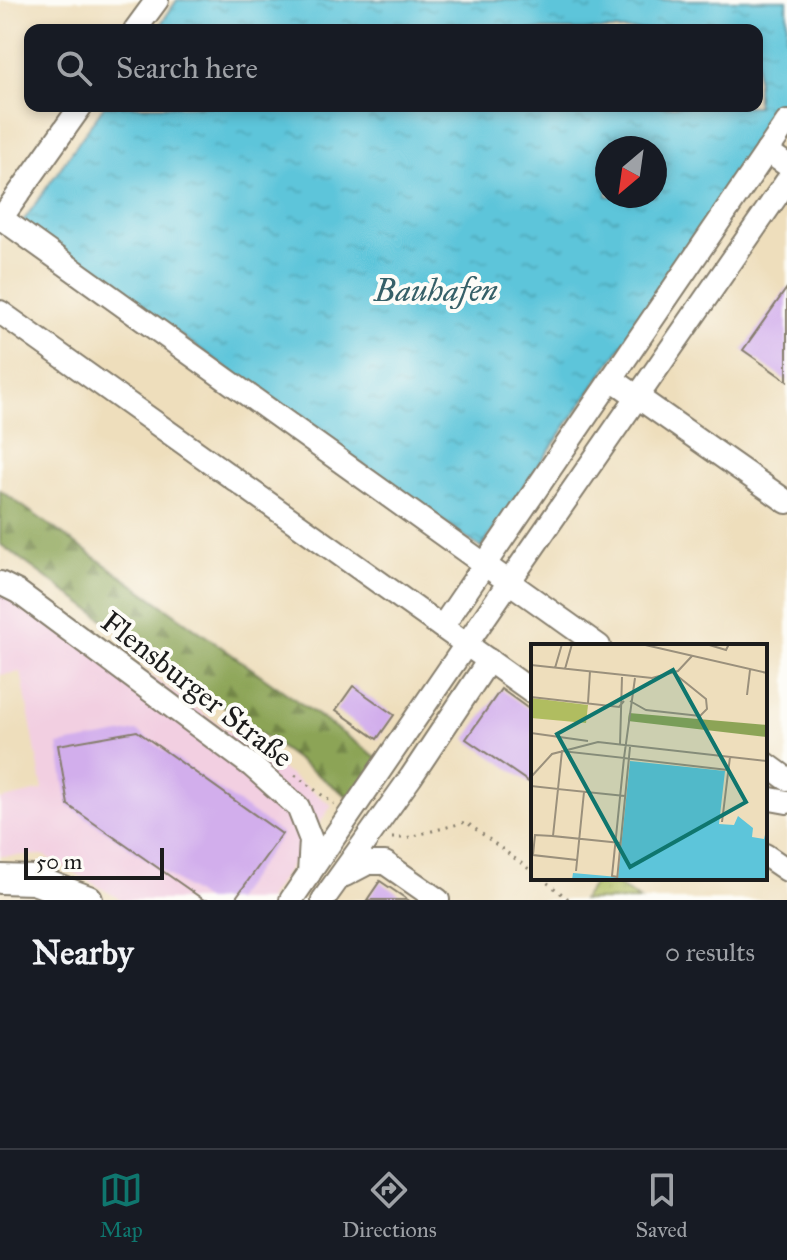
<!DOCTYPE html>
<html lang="en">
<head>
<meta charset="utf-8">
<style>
	:root { --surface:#171b24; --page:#20242c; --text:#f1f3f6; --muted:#9ea1a6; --line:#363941; --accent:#0f766e }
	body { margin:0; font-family:"IM FELL Great Primer",serif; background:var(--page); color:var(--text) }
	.compass { position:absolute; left:595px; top:136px; width:72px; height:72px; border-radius:50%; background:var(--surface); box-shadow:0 4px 12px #0003; rotate:209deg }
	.scale { position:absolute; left:24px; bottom:20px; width:140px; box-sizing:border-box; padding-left:8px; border:4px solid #1c1c1c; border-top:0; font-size:22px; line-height:28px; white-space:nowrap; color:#1c1c1c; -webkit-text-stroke:6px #fdfcf7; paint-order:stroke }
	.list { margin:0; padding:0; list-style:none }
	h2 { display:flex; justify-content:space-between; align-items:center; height:104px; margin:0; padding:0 32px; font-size:34px }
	h2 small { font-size:26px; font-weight:400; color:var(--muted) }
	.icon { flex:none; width:44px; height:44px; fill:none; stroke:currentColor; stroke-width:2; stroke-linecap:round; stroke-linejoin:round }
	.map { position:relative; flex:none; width:787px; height:900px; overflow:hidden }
	.search { position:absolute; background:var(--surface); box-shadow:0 4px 12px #0003; left:24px; right:24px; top:24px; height:88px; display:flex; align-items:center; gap:20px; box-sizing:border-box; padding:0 28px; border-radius:16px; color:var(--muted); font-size:30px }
	.sheet { height:248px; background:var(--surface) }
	nav { display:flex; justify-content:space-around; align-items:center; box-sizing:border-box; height:112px; border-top:2px solid var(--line); background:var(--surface); font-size:22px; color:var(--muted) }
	nav a { display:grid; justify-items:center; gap:4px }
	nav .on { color:var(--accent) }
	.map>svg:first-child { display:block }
</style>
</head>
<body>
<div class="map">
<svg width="787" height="900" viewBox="0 0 787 900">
	<defs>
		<pattern id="forest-firs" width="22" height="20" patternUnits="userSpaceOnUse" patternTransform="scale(2)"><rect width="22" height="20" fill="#8ca456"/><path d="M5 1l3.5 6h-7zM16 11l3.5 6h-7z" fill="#728546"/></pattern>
		<pattern id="park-dots" width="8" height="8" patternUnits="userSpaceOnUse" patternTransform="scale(2)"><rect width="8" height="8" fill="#b0bd60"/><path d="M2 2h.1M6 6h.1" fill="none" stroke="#97a253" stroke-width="1.8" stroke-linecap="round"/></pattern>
		<pattern id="water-ripples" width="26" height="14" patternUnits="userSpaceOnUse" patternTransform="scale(2)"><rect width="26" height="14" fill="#5dc5da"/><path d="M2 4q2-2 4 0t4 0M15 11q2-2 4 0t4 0" fill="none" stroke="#50a9ba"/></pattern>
	</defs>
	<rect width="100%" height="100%" fill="#fdfcf7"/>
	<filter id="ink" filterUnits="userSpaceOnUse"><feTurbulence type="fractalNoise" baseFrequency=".0125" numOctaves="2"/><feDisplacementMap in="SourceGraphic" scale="16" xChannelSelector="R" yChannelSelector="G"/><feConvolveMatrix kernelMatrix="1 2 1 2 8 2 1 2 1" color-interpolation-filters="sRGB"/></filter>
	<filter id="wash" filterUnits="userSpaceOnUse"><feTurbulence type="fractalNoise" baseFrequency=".006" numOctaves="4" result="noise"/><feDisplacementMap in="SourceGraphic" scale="32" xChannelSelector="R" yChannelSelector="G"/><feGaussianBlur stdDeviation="1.8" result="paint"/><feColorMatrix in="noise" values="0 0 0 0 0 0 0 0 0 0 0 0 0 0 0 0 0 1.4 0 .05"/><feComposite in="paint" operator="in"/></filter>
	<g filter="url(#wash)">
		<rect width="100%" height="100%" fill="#eedebc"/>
		<polygon fill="#f2cfe1" points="16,580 332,805 267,900 122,900 43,855 0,856 0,800 43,790 21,672 0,675 0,587"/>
		<polygon fill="url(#forest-firs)" stroke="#546039" stroke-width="2" points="0,490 379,759 351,799 0,544"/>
		<polygon fill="url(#park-dots)" stroke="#666c3e" stroke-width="2" points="598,878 607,878 640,900 582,900"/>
		<path fill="url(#water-ripples)" stroke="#3c707b" stroke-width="2" fill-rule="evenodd" d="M177 0H787V109L481 548 22 223 104 106H757V30H157ZM607 148H655V196H607Z"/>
		<g id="blocks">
			<g fill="#d2aeec">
				<polygon points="787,288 787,381 743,350"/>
				<polygon points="353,686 394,715 377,739 336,710"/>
				<polygon points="501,689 533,712 533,785 466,739"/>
				<polygon points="137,731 282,834 234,900 204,900 68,805 58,745"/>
				<polygon points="380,881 408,900 367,900"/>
			</g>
		</g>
	</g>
	<g filter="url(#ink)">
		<use href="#blocks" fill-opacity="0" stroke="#857d6c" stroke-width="2"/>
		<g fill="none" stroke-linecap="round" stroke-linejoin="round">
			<defs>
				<g id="minor">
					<polyline points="135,30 157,0"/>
					<polyline points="767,151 787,165"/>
					<polyline points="1,218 509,582 787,181"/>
					<polyline points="0,220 81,106"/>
					<polyline points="0,312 533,692"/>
					<polyline points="612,379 787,502"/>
					<polyline points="0,583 18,592 252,766 298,807 311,840 309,874"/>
					<polyline points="442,627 787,122"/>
					<polyline points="765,763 787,779"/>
					<polyline points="765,798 787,802"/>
					<polyline points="765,855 787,870"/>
					<polyline points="345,875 368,863 385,863 438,900"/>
					<polyline points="291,900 509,582 599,646"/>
					<polyline points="323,900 411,777 489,660"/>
				</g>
				<polyline id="major" points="0,879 34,880 88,900"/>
			</defs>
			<use href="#minor" stroke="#857d6c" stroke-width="26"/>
			<use href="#major" stroke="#857d6c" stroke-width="32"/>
			<g stroke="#857d6c" stroke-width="3" stroke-dasharray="2 6" stroke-linecap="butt">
				<polyline points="295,775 334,804"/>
				<polyline points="392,838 406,838 466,822 533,872"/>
				<polyline points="541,878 570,900"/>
			</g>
			<use href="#minor" stroke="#fff" stroke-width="22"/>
			<use href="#major" stroke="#fff" stroke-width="28"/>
		</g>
	</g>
	<g text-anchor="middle" stroke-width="8" stroke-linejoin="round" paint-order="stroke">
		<g font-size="30" fill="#1c1c1c" stroke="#fdfcf7">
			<text transform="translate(197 689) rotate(38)" y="10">Flensburger Straße</text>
		</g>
		<g font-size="32" font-style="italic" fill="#366068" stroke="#fdfcf7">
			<text x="436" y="301">Bauhafen</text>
		</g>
	</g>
	<g transform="translate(531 644)">
		<rect width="236" height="236" fill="#eedebc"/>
		<path d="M98 69 236 81V93L97 77Z" fill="#8ca456"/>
		<path d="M0 54 57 61 55 79 0 74Z" fill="#b0bd60"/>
		<path d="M99 117 194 127 188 180 203 181 207 172 222 184 221 193 233 195 236 182V236H41L42 229 87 233Z" fill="#5dc5da"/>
		<path fill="none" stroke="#9a907c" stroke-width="2" d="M110 0 236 29M175 0 195 6 198 0M0 21 121 34 147 27 161 12M24 24 31 0M34 25 41 0M216 51 219 26M0 53 88 63 93 57M99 57 115 66 169 72 176 65 175 55 144 30M57 59 59 27M0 89 57 97M89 101 91 33M0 133 21 110 67 98 236 117M0 142 27 145 31 107 93 114 104 34M191 178 199 113M22 192 4 191 2 211 46 216M90 199 22 192 27 145 94 152M45 227 53 148M87 233 81 232 93 114 197 126M86 236 99 103"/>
		<path fill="#0f766e" fill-opacity="0.15" stroke="#0f766e" stroke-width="4" d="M142 26 215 158 99 223 26 90Z"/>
		<rect width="236" height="236" fill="none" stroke="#1c1c1c" stroke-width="4"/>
	</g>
</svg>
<svg class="compass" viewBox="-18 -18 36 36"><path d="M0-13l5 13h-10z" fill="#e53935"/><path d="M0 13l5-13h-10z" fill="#9ea1a6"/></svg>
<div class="scale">50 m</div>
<div class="search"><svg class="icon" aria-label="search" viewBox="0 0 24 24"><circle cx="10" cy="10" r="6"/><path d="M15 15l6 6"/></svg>Search here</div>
</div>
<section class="sheet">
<h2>Nearby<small>0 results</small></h2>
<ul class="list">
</ul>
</section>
<nav>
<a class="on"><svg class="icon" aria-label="map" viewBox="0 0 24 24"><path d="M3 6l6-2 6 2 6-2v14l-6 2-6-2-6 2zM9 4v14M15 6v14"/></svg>Map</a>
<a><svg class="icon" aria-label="directions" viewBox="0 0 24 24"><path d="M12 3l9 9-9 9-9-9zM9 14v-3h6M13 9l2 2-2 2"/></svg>Directions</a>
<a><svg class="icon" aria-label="saved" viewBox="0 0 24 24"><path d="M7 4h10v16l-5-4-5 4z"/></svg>Saved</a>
</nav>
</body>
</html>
